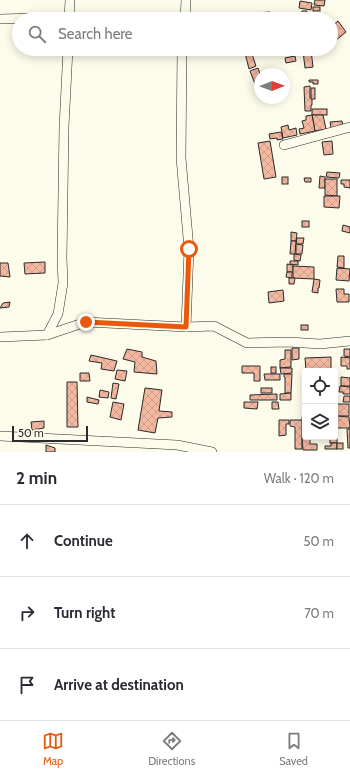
<!DOCTYPE html>
<html lang="en">
<head>
<meta charset="utf-8">
<style>
	:root { --surface:#fff; --page:#f2f2f3; --text:#2b2b33; --muted:#7c7c81; --line:#e1e1e2; --accent:#ea580c }
	body { margin:0; font-family:Cabin,sans-serif; background:var(--page); color:var(--text) }
	.controls { position:absolute; right:12px; bottom:12px; display:grid; overflow:hidden; border-radius:4px; box-shadow:0 2px 10px #0003 }
	.controls button { width:36px; height:36px; display:grid; place-items:center; padding:0; border:0; border-bottom:1px solid var(--line); background:var(--surface); color:var(--text); font:20px sans-serif }
	.compass { position:absolute; left:254px; top:68px; width:36px; height:36px; border-radius:50%; background:var(--surface); box-shadow:0 2px 10px #0003; rotate:89deg }
	.scale { position:absolute; left:12px; bottom:10px; width:76px; box-sizing:border-box; padding-left:4px; border:2px solid #2b2b2b; border-top:0; font-size:11px; line-height:14px; white-space:nowrap; color:#2b2b2b; -webkit-text-stroke:3px #fdfbea; paint-order:stroke }
	.stop { position:absolute; width:12px; height:12px; margin:-9px; border:3px solid #ea580c; border-radius:50%; background:#fff }
	.stop.end { background:#ea580c; border-color:#fff; box-shadow:0 1px 4px #0008 }
	.list { margin:0; padding:0; list-style:none }
	h2 { display:flex; justify-content:space-between; align-items:center; height:52px; margin:0; padding:0 16px; font-size:17px }
	h2 small { font-size:13px; font-weight:400; color:var(--muted) }
	.list li { display:grid; grid-template-columns:26px 1fr auto; gap:12px; align-items:center; box-sizing:border-box; height:72px; padding:0 16px; border-top:1px solid var(--line) }
	.list b { display:block; font-size:15px; white-space:nowrap }
	.list em { font-size:13px; font-style:normal; color:var(--muted) }
	.icon { flex:none; width:22px; height:22px; fill:none; stroke:currentColor; stroke-width:2; stroke-linecap:round; stroke-linejoin:round }
	.map { position:relative; flex:none; width:350px; height:452px; overflow:hidden }
	.search { position:absolute; background:var(--surface); box-shadow:0 2px 10px #0003; left:12px; right:12px; top:12px; height:44px; display:flex; align-items:center; gap:10px; box-sizing:border-box; padding:0 14px; border-radius:22px; color:var(--muted); font-size:15px }
	.sheet { height:268px; background:var(--surface) }
	nav { display:flex; justify-content:space-around; align-items:center; box-sizing:border-box; height:56px; border-top:1px solid var(--line); background:var(--surface); font-size:11px; color:var(--muted) }
	nav a { display:grid; justify-items:center; gap:2px }
	nav .on { color:var(--accent) }
	.map>svg:first-child { display:block }
</style>
</head>
<body>
<div class="map">
<svg width="350" height="452" viewBox="0 0 350 452">
	<defs>
		<pattern id="building-cross-hatch" width="8" height="8" patternUnits="userSpaceOnUse"><rect width="8" height="8" fill="#f2b8a0"/><path d="M0 0l8 8M0 8l8-8" fill="none" stroke="#d09e8a"/></pattern>
	</defs>
	<rect width="100%" height="100%" fill="#fdfbea"/>
	<g fill="url(#building-cross-hatch)" stroke="#2b2b2b">
		<polygon points="315,0 325,0 324,6 314,5"/>
		<polygon points="300,1 312,3 311,10 299,8"/>
		<rect x="313" y="7" width="7" height="4"/>
		<polygon points="302,11 307,11 306,19 301,19"/>
		<polygon points="270,12 270,17 255,17 254,13"/>
		<polygon points="338,21 346,32 335,41 331,36 331,27"/>
		<polygon points="311,50 313,67 305,68 303,51"/>
		<polygon points="251,51 256,66 249,69 245,53"/>
		<polygon points="295,56 296,61 286,63 285,58"/>
		<polygon points="258,68 260,74 260,83 255,84 250,71"/>
		<polygon points="309,80 318,80 318,84 313,84 313,82 309,82"/>
		<polygon points="310,86 310,98 312,98 312,105 311,105 311,111 305,111 304,87"/>
		<rect x="311" y="88" width="4" height="11"/>
		<rect x="312" y="109" width="15" height="6"/>
		<polygon points="312,115 323,115 326,129 315,131"/>
		<polygon points="312,115 315,131 300,134 299,129 304,128 302,121 306,120 306,116"/>
		<polygon points="342,121 343,127 331,128 330,122"/>
		<polygon points="288,125 289,130 296,128 297,135 283,138 281,127"/>
		<polygon points="281,132 283,139 277,140 277,138 270,139 269,134"/>
		<polygon points="270,141 276,177 264,179 258,143"/>
		<polygon points="332,141 333,154 324,155 322,142"/>
		<polygon points="327,172 340,173 339,178 326,177"/>
		<polygon points="320,176 325,177 325,188 319,188"/>
		<rect x="282" y="177" width="6" height="7"/>
		<polygon points="304,178 311,178 311,182 305,182"/>
		<polygon points="325,179 337,179 337,196 325,195"/>
		<polygon points="341,180 350,180 350,188 344,187 344,184 341,184"/>
		<polygon points="324,196 340,196 339,208 324,207"/>
		<rect x="302" y="221" width="7" height="6"/>
		<polygon points="343,225 350,227 350,233 342,231"/>
		<polygon points="291,232 297,233 296,241 291,241"/>
		<polygon points="297,238 304,238 303,244 296,244"/>
		<polygon points="291,241 296,241 295,254 290,254"/>
		<polygon points="296,244 303,245 302,254 296,254"/>
		<polygon points="294,254 301,255 300,261 294,260"/>
		<polygon points="338,256 344,256 344,268 337,267"/>
		<polygon points="290,261 298,261 298,265 290,264"/>
		<polygon points="45,262 45,273 25,274 24,263"/>
		<polygon points="0,263 8,263 10,277 0,276"/>
		<polygon points="287,264 293,265 293,272 287,272"/>
		<polygon points="293,266 314,267 314,279 293,278"/>
		<polygon points="337,268 350,269 349,281 336,280"/>
		<polygon points="287,272 292,272 292,278 286,277"/>
		<polygon points="289,278 295,278 294,284 289,284"/>
		<polygon points="314,279 320,280 319,288 318,288 318,293 312,292"/>
		<polygon points="336,289 344,289 344,294 349,294 349,302 337,302"/>
		<polygon points="283,290 284,301 269,303 268,292"/>
		<polygon points="10,302 9,307 0,308 3,303"/>
		<rect x="301" y="325" width="7" height="5"/>
		<polygon points="292,348 299,348 299,359 292,360"/>
		<polygon points="127,349 142,352 142,357 156,361 157,374 134,372 135,362 123,359"/>
		<polygon points="344,349 350,349 350,357 344,356"/>
		<polygon points="285,350 291,350 291,367 280,368 280,360 285,359"/>
		<polygon points="91,355 117,361 114,371 101,369 102,363 89,361"/>
		<polygon points="331,357 331,371 306,371 305,358"/>
		<polygon points="341,357 350,358 350,369 347,369 347,366 341,366"/>
		<polygon points="242,366 260,366 260,381 254,381 254,373 242,373"/>
		<rect x="271" y="367" width="5" height="6"/>
		<polygon points="280,368 292,368 292,373 281,374"/>
		<polygon points="117,370 127,371 125,381 115,379"/>
		<polygon points="80,373 89,373 90,381 80,381"/>
		<polygon points="264,374 280,374 280,380 265,380"/>
		<polygon points="284,374 292,374 291,393 285,393 285,377 284,377"/>
		<polygon points="341,377 350,378 350,386 341,386"/>
		<polygon points="67,382 77,382 78,427 67,427"/>
		<polygon points="113,383 119,384 116,399 111,398"/>
		<polygon points="340,386 350,387 350,394 343,394 343,392 339,392"/>
		<polygon points="145,388 162,390 159,411 172,412 172,417 158,418 155,433 138,430"/>
		<rect x="261" y="388" width="11" height="5"/>
		<polygon points="100,390 109,392 108,398 99,397"/>
		<polygon points="291,393 291,400 280,400 280,394"/>
		<polygon points="277,394 277,400 250,400 250,395"/>
		<polygon points="344,396 350,396 350,402 343,402"/>
		<polygon points="87,397 99,400 98,404 87,402"/>
		<polygon points="113,402 124,404 121,420 110,417"/>
		<polygon points="244,402 258,402 257,409 244,408"/>
		<polygon points="272,402 278,402 279,409 272,409"/>
		<rect x="335" y="404" width="14" height="12"/>
		<polygon points="337,416 349,417 350,428 337,428"/>
		<polygon points="302,417 305,417 305,433 303,433"/>
		<polygon points="279,420 289,420 289,424 286,424 286,435 279,436"/>
		<polygon points="290,420 302,420 302,449 295,449 295,427 290,426"/>
		<polygon points="44,421 44,428 32,430 31,422"/>
		<polygon points="347,429 350,429 350,448 348,448"/>
		<polygon points="302,437 310,437 310,444 317,444 317,450 303,450"/>
		<rect x="330" y="437" width="7" height="6"/>
		<polygon points="331,443 337,443 337,449 325,449 325,446 331,446"/>
		<rect x="337" y="443" width="6" height="6"/>
		<polygon points="46,445 55,448 55,452 46,452"/>
	</g>
	<g fill="none" stroke-linecap="round" stroke-linejoin="round">
		<defs>
			<g id="minor">
				<polyline points="0,19 69,17"/>
				<polyline points="69,19 70,0"/>
				<polyline points="185,19 186,0"/>
				<polyline points="182,49 181,158 189,249 186,327"/>
				<polyline points="284,145 350,127"/>
				<polyline points="47,335 58,314 63,283 62,258 64,127 68,49"/>
				<polyline points="0,337 47,335 86,322 186,327 214,326 247,343 289,342 320,344 350,341"/>
				<polyline points="0,436 177,445 212,452"/>
			</g>
		</defs>
		<use href="#minor" stroke="#2b2b2b" stroke-width="10"/>
		<use href="#minor" stroke="#fdfbea" stroke-width="9"/>
	</g>
	<g fill="none" stroke-linecap="round" stroke-linejoin="round">
		<polyline stroke="#ea580c" stroke-width="5" points="86,322 186,327 189,249"/>
	</g>
</svg>
<div class="controls">
<button><svg class="icon" aria-label="locate" viewBox="0 0 24 24"><circle cx="12" cy="12" r="6"/><path d="M12 2v4M12 18v4M2 12h4M18 12h4"/></svg></button>
<button><svg class="icon" aria-label="layers" viewBox="0 0 24 24"><path d="M12 4l9 5-9 5-9-5zM3 14l9 5 9-5"/></svg></button>
</div>
<svg class="compass" viewBox="-18 -18 36 36"><path d="M0-13l5 13h-10z" fill="#e53935"/><path d="M0 13l5-13h-10z" fill="#7c7c81"/></svg>
<div class="scale">50 m</div>
<div class="stop" style="left:189px;top:249px"></div>
<div class="stop end" style="left:86px;top:322px"></div>
<div class="search"><svg class="icon" aria-label="search" viewBox="0 0 24 24"><circle cx="10" cy="10" r="6"/><path d="M15 15l6 6"/></svg>Search here</div>
</div>
<section class="sheet">
<h2>2 min<small>Walk · 120 m</small></h2>
<ul class="list">
<li><svg class="icon" aria-label="ahead" viewBox="0 0 24 24"><path d="M12 20V5M6 11l6-6 6 6"/></svg><div><b>Continue</b></div><em>50 m</em></li>
<li><svg class="icon" aria-label="right" viewBox="0 0 24 24"><path d="M7 20v-9h11M14 6l5 5-5 5"/></svg><div><b>Turn right</b></div><em>70 m</em></li>
<li><svg class="icon" aria-label="arrive" viewBox="0 0 24 24"><path d="M6 21V4h12l-3 4 3 4H6"/></svg><div><b>Arrive at destination</b></div></li>
</ul>
</section>
<nav>
<a class="on"><svg class="icon" aria-label="map" viewBox="0 0 24 24"><path d="M3 6l6-2 6 2 6-2v14l-6 2-6-2-6 2zM9 4v14M15 6v14"/></svg>Map</a>
<a><svg class="icon" aria-label="directions" viewBox="0 0 24 24"><path d="M12 3l9 9-9 9-9-9zM9 14v-3h6M13 9l2 2-2 2"/></svg>Directions</a>
<a><svg class="icon" aria-label="saved" viewBox="0 0 24 24"><path d="M7 4h10v16l-5-4-5 4z"/></svg>Saved</a>
</nav>
</body>
</html>
